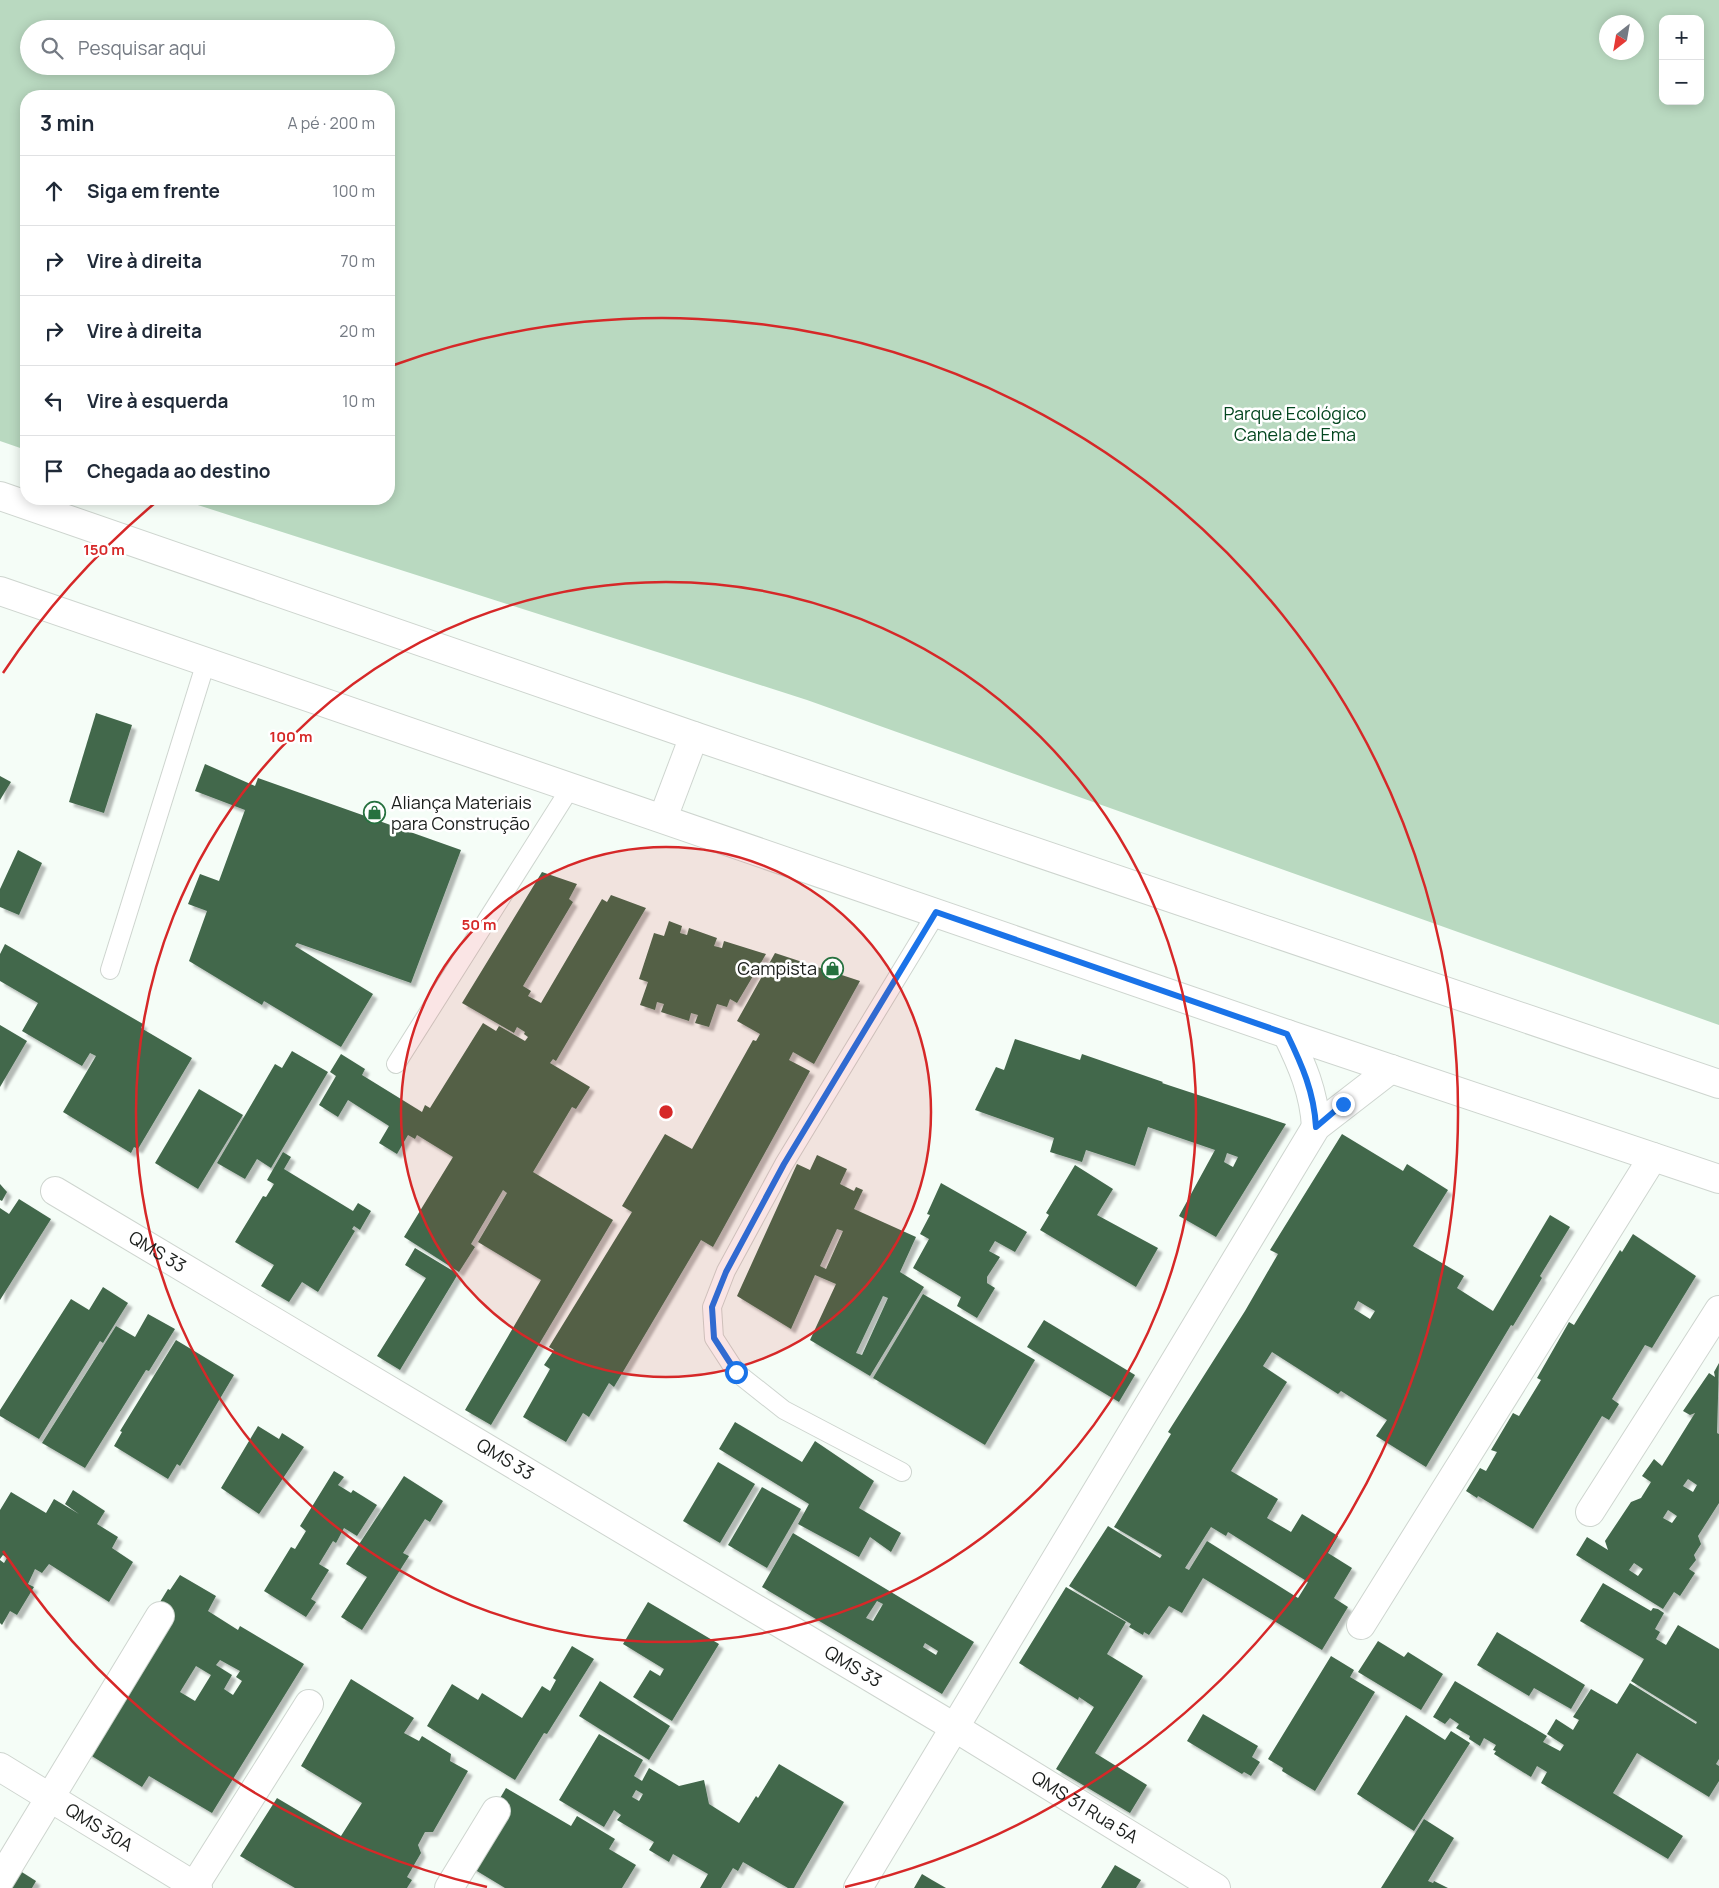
<!DOCTYPE html>
<html lang="pt">
<head>
<meta charset="utf-8">
<style>
	:root { --surface:#fff; --page:#f6f6f7; --text:#1f2937; --muted:#747a83; --line:#e0e1e3 }
	body { margin:0; font-family:Manrope,sans-serif; background:var(--page); color:var(--text) }
	.controls { position:absolute; right:15px; top:15px; display:grid; overflow:hidden; border-radius:10px; box-shadow:0 2px 12px #0003 }
	.controls button { width:45px; height:45px; display:grid; place-items:center; padding:0; border:0; border-bottom:1px solid var(--line); background:var(--surface); color:var(--text); font:25px sans-serif }
	.compass { position:absolute; left:1599px; top:15px; width:45px; height:45px; border-radius:50%; background:var(--surface); box-shadow:0 2px 12px #0003; rotate:211deg }
	.stop { position:absolute; width:15px; height:15px; margin:-11px; border:4px solid #1a73e8; border-radius:50%; background:#fff }
	.stop.end { background:#1a73e8; border-color:#fff; box-shadow:0 1px 5px #0008 }
	.list { margin:0; padding:0; list-style:none }
	h2 { display:flex; justify-content:space-between; align-items:center; height:65px; margin:0; padding:0 20px; font-size:21px }
	h2 small { font-size:16px; font-weight:400; color:var(--muted) }
	.list li { display:grid; grid-template-columns:32px 1fr auto; gap:15px; align-items:center; box-sizing:border-box; height:70px; padding:0 20px; border-top:1px solid var(--line) }
	.list b { display:block; font-size:19px; white-space:nowrap }
	.list em { font-size:16px; font-style:normal; color:var(--muted) }
	.icon { flex:none; width:28px; height:28px; fill:none; stroke:currentColor; stroke-width:2; stroke-linecap:round; stroke-linejoin:round }
	.map { position:relative; flex:none; width:1719px; height:1888px; overflow:hidden }
	.search { position:absolute; background:var(--surface); box-shadow:0 2px 12px #0003; left:20px; top:20px; width:375px; height:55px; display:flex; align-items:center; gap:12px; box-sizing:border-box; padding:0 18px; border-radius:28px; color:var(--muted); font-size:19px }
	.panel { position:absolute; background:var(--surface); box-shadow:0 2px 12px #0003; left:20px; top:90px; width:375px; height:415px; border-radius:20px }
	.map>svg:first-child { display:block }
</style>
</head>
<body>
<div class="map">
<svg width="1719" height="1888" viewBox="0 0 1719 1888">
	<defs>
		<filter id="shadow"><feDropShadow dx="4.5" dy="4.5" stdDeviation="1" flood-color="#0004"/></filter>
	</defs>
	<rect width="100%" height="100%" fill="#f5fdf7"/>
	<path fill="#b9d9c0" fill-rule="evenodd" d="M0 0H1719V1025L807 700 179 499H389V96H26V450L0 441ZM1663 19H1700V101H1663ZM1606 22H1636V52H1606ZM29 29H386V66H29Z"/>
	<g fill="#43674c" fill-rule="evenodd" filter="url(#shadow)">
		<polygon points="96,713 132,725 104,813 69,802"/>
		<polygon points="205,764 255,786 258,778 461,850 411,983 297,943 295,946 373,994 341,1047 264,1001 262,1005 189,961 207,911 188,904 200,874 219,881 245,810 195,791"/>
		<polygon points="0,776 11,782 0,800"/>
		<polygon points="18,850 42,863 19,915 0,907 0,889"/>
		<polygon points="542,872 577,884 569,899 573,902 523,986 531,991 528,996 541,1003 602,899 607,902 611,895 646,908 556,1061 553,1059 550,1063 590,1087 576,1109 572,1107 533,1172 613,1220 491,1425 465,1410 541,1280 478,1242 507,1193 503,1190 471,1244 475,1247 459,1272 404,1237 453,1157 417,1135 415,1139 408,1135 397,1154 379,1143 389,1126 348,1100 338,1117 319,1105 336,1076 330,1072 341,1054 365,1069 362,1075 422,1112 425,1105 430,1108 483,1023 496,1031 499,1026 525,1041 528,1037 524,1034 525,1032 517,1027 514,1033 462,1003"/>
		<polygon points="669,921 682,926 680,933 687,935 689,928 717,938 714,946 722,948 724,941 766,954 737,1003 730,999 727,1007 717,1004 709,1027 695,1023 698,1015 691,1013 689,1021 661,1012 664,1004 657,1002 655,1010 640,1005 648,982 639,979 654,933 664,936"/>
		<polygon points="5,944 143,1024 141,1028 192,1058 138,1149 134,1147 131,1153 63,1112 96,1056 90,1053 82,1066 22,1031 38,1003 0,981 0,954"/>
		<polygon points="775,953 860,981 814,1064 793,1052 789,1060 810,1071 713,1247 701,1240 614,1387 609,1383 589,1417 583,1413 566,1442 523,1417 550,1369 544,1365 554,1350 549,1347 632,1212 622,1206 665,1134 692,1149 753,1040 756,1041 760,1034 737,1021"/>
		<polygon points="0,1025 27,1041 0,1087"/>
		<path d="M1015 1039 1080 1060 1082 1054 1163 1082 1162 1083 1286 1124 1216 1237 1179 1216 1215 1150 1148 1127 1135 1166 1086 1150 1082 1162 1050 1152 1054 1138 975 1110 996 1067 1004 1070ZM1227 1153 1238 1157 1233 1167 1224 1162Z"/>
		<polygon points="292,1051 328,1072 271,1168 257,1159 245,1179 217,1163 275,1064 282,1068"/>
		<polygon points="199,1089 243,1115 198,1189 155,1163"/>
		<path d="M1342 1134 1403 1171 1407 1164 1448 1190 1413 1246 1464 1276 1457 1288 1493 1311 1550 1215 1570 1227 1540 1276 1542 1278 1513 1326 1511 1325 1426 1467 1376 1436 1387 1420 1341 1391 1338 1394 1272 1352 1263 1366 1287 1382 1231 1471 1278 1499 1267 1518 1291 1532 1302 1514 1338 1536 1328 1553 1352 1568 1334 1598 1348 1607 1322 1650 1203 1578 1182 1613 1169 1606 1149 1635 1144 1632 1143 1635 1129 1627 1131 1624 1069 1586 1108 1526 1160 1558 1162 1555 1114 1527 1171 1434 1168 1432 1245 1311 1278 1254 1270 1250ZM1358 1301 1375 1311 1370 1319 1354 1309ZM1211 1527 1226 1536 1228 1532 1308 1582 1298 1598 1207 1541 1189 1570 1185 1568Z"/>
		<polygon points="283,1152 291,1157 284,1169 353,1211 358,1203 371,1211 360,1230 354,1226 352,1229 355,1231 318,1292 302,1282 289,1302 261,1286 274,1265 235,1242 263,1196 266,1197 274,1184 267,1180"/>
		<path d="M817 1155 847 1169 840 1184 854 1191 856 1187 863 1190 854 1209 916 1237 900 1272 924 1287 870 1376 810 1340 836 1284 815 1275 791 1329 737 1296 797 1164 810 1170ZM837 1229 843 1231 826 1269 820 1266ZM883 1296 888 1298 862 1355 856 1353Z"/>
		<polygon points="1075,1165 1113,1189 1097,1215 1158,1248 1136,1287 1040,1230 1049,1215 1046,1213"/>
		<polygon points="941,1183 1027,1232 1015,1252 995,1241 989,1251 1000,1257 987,1277 987,1283 995,1288 977,1318 957,1306 961,1297 913,1268 929,1239 920,1234 930,1215 927,1214"/>
		<polygon points="0,1184 7,1192 2,1201 0,1200"/>
		<polygon points="19,1199 51,1219 0,1300 0,1208 9,1214"/>
		<polygon points="1633,1234 1696,1276 1652,1348 1645,1345 1612,1399 1619,1404 1609,1420 1602,1416 1533,1529 1478,1496 1477,1498 1466,1491 1480,1468 1486,1471 1497,1452 1491,1450 1513,1413 1519,1416 1541,1380 1537,1378 1569,1322 1574,1325 1620,1250 1622,1252"/>
		<polygon points="415,1248 458,1274 400,1370 377,1356 426,1278 405,1265"/>
		<polygon points="103,1287 128,1303 103,1343 100,1341 39,1439 0,1416 0,1410 71,1299 89,1310"/>
		<polygon points="923,1294 1035,1360 985,1445 873,1378"/>
		<polygon points="148,1314 175,1329 149,1371 146,1370 85,1468 42,1443 116,1326 135,1337"/>
		<polygon points="1044,1320 1135,1375 1119,1402 1027,1347"/>
		<polygon points="176,1340 234,1375 180,1466 177,1464 168,1479 114,1446 122,1432 120,1431"/>
		<path d="M1719 1363 1717 1433 1719 1434V1503L1698 1536 1701 1544 1694 1555 1696 1560 1689 1569 1695 1573 1680 1596 1674 1592 1663 1609 1576 1555 1587 1537 1608 1550 1605 1541 1631 1502 1641 1498 1651 1482 1642 1476 1654 1459 1662 1466 1695 1413 1690 1415 1683 1411 1709 1373 1715 1377 1714 1372ZM1688 1479 1697 1485 1693 1492 1683 1486ZM1668 1510 1677 1516 1672 1523 1663 1518ZM1634 1563 1643 1569 1638 1576 1629 1570Z"/>
		<polygon points="735,1422 802,1462 815,1441 874,1481 859,1508 901,1533 891,1552 870,1537 859,1557 798,1524 809,1504 719,1449"/>
		<polygon points="258,1426 279,1439 282,1433 304,1447 259,1514 221,1488"/>
		<polygon points="718,1462 755,1484 720,1543 683,1521"/>
		<polygon points="334,1471 344,1477 338,1485 351,1493 353,1490 377,1505 357,1536 344,1528 336,1543 333,1541 319,1564 329,1570 311,1599 316,1602 306,1617 264,1591 291,1547 295,1549 306,1531 300,1526"/>
		<polygon points="404,1476 443,1501 430,1522 425,1519 403,1553 409,1556 362,1630 341,1617 367,1577 346,1564"/>
		<polygon points="762,1487 801,1509 767,1568 728,1545"/>
		<polygon points="73,1490 105,1511 97,1524 118,1537 112,1548 133,1562 109,1602 49,1564 42,1573 35,1569 28,1584 34,1587 17,1615 10,1611 2,1625 0,1623 0,1560 4,1563 7,1558 3,1555 0,1559 0,1510 11,1492 46,1513 54,1499 79,1514 65,1504"/>
		<path d="M793 1533 974 1642 942 1694 762 1587ZM877 1601 883 1604 873 1621 866 1618ZM925 1643 938 1651 936 1655 923 1647Z"/>
		<path d="M180 1575 216 1596 208 1611 238 1630 240 1626 304 1664 212 1813 149 1776 142 1787 82 1750 147 1623 168 1589 170 1590ZM220 1660 240 1671 236 1677 242 1681 233 1695 224 1689 232 1675 216 1665ZM196 1666 211 1675 195 1701 180 1692Z"/>
		<polygon points="1603,1583 1651,1611 1653,1608 1658,1609 1664,1613 1655,1629 1660,1632 1656,1639 1666,1645 1678,1625 1719,1649 1719,1759 1716,1764 1719,1766 1719,1781 1709,1797 1637,1753 1613,1793 1683,1836 1668,1859 1541,1783 1547,1772 1537,1766 1531,1777 1494,1754 1496,1751 1493,1750 1496,1745 1484,1738 1480,1746 1469,1739 1470,1736 1456,1728 1459,1724 1450,1718 1445,1724 1433,1717 1455,1681 1547,1736 1543,1742 1560,1751 1564,1745 1547,1734 1556,1719 1573,1730 1579,1720 1573,1717 1591,1689 1617,1704 1630,1683 1696,1724 1697,1722 1631,1681 1644,1659 1580,1621"/>
		<polygon points="1066,1587 1126,1622 1107,1654 1143,1676 1095,1753 1147,1785 1130,1813 1056,1769 1094,1707 1079,1697 1078,1700 1019,1663"/>
		<polygon points="648,1602 719,1644 672,1721 633,1697 650,1670 660,1676 664,1669 623,1644"/>
		<polygon points="1497,1632 1585,1685 1571,1709 1534,1688 1529,1696 1477,1665"/>
		<polygon points="1378,1641 1404,1657 1408,1652 1443,1674 1421,1710 1358,1672"/>
		<polygon points="572,1646 594,1659 547,1734 544,1733 515,1780 427,1726 452,1684 478,1700 482,1693 522,1718 542,1686 550,1691 556,1680 553,1678"/>
		<polygon points="1331,1656 1354,1670 1350,1677 1375,1692 1315,1791 1282,1771 1283,1768 1268,1759"/>
		<polygon points="351,1679 414,1718 404,1733 419,1741 422,1736 451,1754 450,1761 468,1771 433,1832 425,1832 418,1845 421,1853 407,1877 412,1880 407,1888 295,1888 240,1856 277,1798 341,1836 362,1803 301,1766"/>
		<polygon points="600,1681 670,1726 649,1760 579,1716"/>
		<polygon points="1203,1714 1258,1746 1252,1757 1260,1762 1251,1776 1244,1772 1242,1774 1187,1741"/>
		<polygon points="1406,1715 1445,1740 1451,1731 1470,1743 1414,1831 1357,1794"/>
		<path d="M599 1734 643 1760 634 1776 642 1781 649 1768 679 1786 704 1780 709 1804 739 1823 756 1796 758 1798 779 1764 844 1802 794 1888H788L743 1862 738 1871 733 1868 721 1888H700L708 1874 673 1854 669 1862 649 1850 654 1842 617 1820 621 1815 614 1810 604 1827 559 1800ZM636 1790 643 1794 639 1801 632 1797Z"/>
		<polygon points="506,1788 571,1826 577,1816 615,1839 609,1849 636,1865 622,1888 505,1888 467,1865 483,1827"/>
		<polygon points="1424,1819 1454,1838 1428,1881 1433,1883 1434,1881 1448,1888 1381,1888"/>
		<polygon points="1115,1865 1141,1880 1136,1888 1101,1888"/>
		<polygon points="17,1869 36,1881 32,1888 0,1888"/>
		<polygon points="922,1874 932,1880 946,1888 914,1888"/>
	</g>
	<g fill="none" stroke-linecap="round" stroke-linejoin="round">
		<defs>
			<g id="service">
				<polyline points="110,970 206,662"/>
				<polyline points="396,1064 571,787"/>
				<polyline points="902,1472 784,1410 736,1372 714,1338 712,1307 726,1271 784,1164 937,912"/>
			</g>
			<g id="minor">
				<path id="s1" d="M55 1191 954 1727 1216 1888"/>
				<polyline points="1590,1512 1719,1310"/>
				<polyline points="1361,1625 1653,1157"/>
				<path id="s2" d="M0 1767 198 1888"/>
				<polyline points="0,1880 160,1616"/>
				<polyline points="193,1888 309,1704"/>
				<polyline points="449,1888 496,1811"/>
			</g>
			<g id="tertiary">
				<path d="M1287 1034C1302 1065 1314 1092 1316 1127"/>
				<polyline points="858,1888 1316,1127 1391,1069"/>
			</g>
			<g id="secondary">
				<polyline points="0,496 694,736 1719,1084"/>
				<polyline points="0,591 1287,1034 1719,1179"/>
				<polyline points="663,818 694,736"/>
			</g>
		</defs>
		<use href="#service" stroke="#ced5cf" stroke-width="20"/>
		<use href="#minor" stroke="#ced5cf" stroke-width="30"/>
		<use href="#tertiary" stroke="#ced5cf" stroke-width="30"/>
		<use href="#secondary" stroke="#ced5cf" stroke-width="30"/>
		<use href="#service" stroke="#fff" stroke-width="18"/>
		<use href="#minor" stroke="#fff" stroke-width="28"/>
		<use href="#tertiary" stroke="#fff" stroke-width="28"/>
		<use href="#secondary" stroke="#fff" stroke-width="28"/>
	</g>
	<g fill="none" stroke-linecap="round" stroke-linejoin="round">
		<path stroke="#1a73e8" stroke-width="6" d="M736 1372 714 1338 712 1307 726 1272 784 1164 936 912 1287 1034C1302 1065 1314 1092 1316 1127L1343 1104"/>
	</g>
	<circle cx="666" cy="1112" r="265" fill="#d62828" fill-opacity=".12"/>
	<g fill="none" stroke="#d62828" stroke-width="2.5">
		<circle cx="666" cy="1112" r="265"/>
		<circle cx="666" cy="1112" r="530"/>
		<path d="M487 1887A795 795 0 0 1 3 1551M3 673A795 795 0 0 1 155 503M394 365A795 795 0 1 1 845 1887"/>
	</g>
	<defs>
		<symbol id="shop-ring" viewBox="-11 -11 22 22"><circle r="9.5" fill="#fff" stroke="#26713f" stroke-width="1.5"/><path d="M-5-2.5h2.3a2.7 3.5 0 0 1 5.4 0H5L5.5 6h-11ZM-1.5-2.5h3a1.5 2.3 0 0 0-3 0Z" fill="#26713f"/></symbol>
	</defs>
	<g fill-rule="evenodd">
		<use href="#shop-ring" x="362" y="800" width="25" height="25"/>
		<use href="#shop-ring" x="820" y="956" width="25" height="25"/>
	</g>
	<g text-anchor="middle" stroke-width="5" stroke-linejoin="round" paint-order="stroke">
		<g font-size="18" fill="#03461f" stroke="#fff">
			<text x="1295" y="420">Parque Ecológico<tspan x="1295" dy="21">Canela de Ema</tspan></text>
		</g>
		<g font-size="18" fill="#1b1e1c" stroke="#fff" text-anchor="start">
			<text x="391" y="809">Aliança Materiais<tspan x="391" dy="21">para Construção</tspan></text>
			<text x="817" y="975" text-anchor="end">Campista</text>
		</g>
		<g font-size="18" fill="#1b1e1c" stroke="#fff">
			<text dy="6" stroke="none"><textPath href="#s1" startOffset="119">QMS 33</textPath></text>
			<text dy="6" stroke="none"><textPath href="#s1" startOffset="524">QMS 33</textPath></text>
			<text dy="6" stroke="none"><textPath href="#s1" startOffset="929">QMS 33</textPath></text>
			<text dy="6" stroke="none"><textPath href="#s1" startOffset="1200">QMS 31 Rua 5A</textPath></text>
			<text dy="6" stroke="none"><textPath href="#s2" startOffset="116">QMS 30A</textPath></text>
		</g>
	</g>
	<circle cx="666" cy="1112" r="8" fill="#d62828" stroke="#fff" stroke-width="2.5"/>
	<g font-size="15" text-anchor="middle" font-weight="bold" fill="#d62828" stroke="#fff" stroke-width="5" stroke-linejoin="round" paint-order="stroke">
		<text x="104" y="555">150 m</text>
		<text x="291" y="742">100 m</text>
		<text x="479" y="930">50 m</text>
	</g>
</svg>
<div class="controls">
<button>+</button>
<button>−</button>
</div>
<svg class="compass" viewBox="-18 -18 36 36"><path d="M0-13l5 13h-10z" fill="#e53935"/><path d="M0 13l5-13h-10z" fill="#747a83"/></svg>
<div class="stop" style="left:736px;top:1372px"></div>
<div class="stop end" style="left:1343px;top:1104px"></div>
<div class="search"><svg class="icon" aria-label="search" viewBox="0 0 24 24"><circle cx="10" cy="10" r="6"/><path d="M15 15l6 6"/></svg>Pesquisar aqui</div>
<section class="panel">
<h2>3 min<small>A pé · 200 m</small></h2>
<ul class="list">
<li><svg class="icon" aria-label="ahead" viewBox="0 0 24 24"><path d="M12 20V5M6 11l6-6 6 6"/></svg><div><b>Siga em frente</b></div><em>100 m</em></li>
<li><svg class="icon" aria-label="right" viewBox="0 0 24 24"><path d="M7 20v-9h11M14 6l5 5-5 5"/></svg><div><b>Vire à direita</b></div><em>70 m</em></li>
<li><svg class="icon" aria-label="right" viewBox="0 0 24 24"><path d="M7 20v-9h11M14 6l5 5-5 5"/></svg><div><b>Vire à direita</b></div><em>20 m</em></li>
<li><svg class="icon" aria-label="left" viewBox="0 0 24 24"><path d="M17 20v-9H6M10 6l-5 5 5 5"/></svg><div><b>Vire à esquerda</b></div><em>10 m</em></li>
<li><svg class="icon" aria-label="arrive" viewBox="0 0 24 24"><path d="M6 21V4h12l-3 4 3 4H6"/></svg><div><b>Chegada ao destino</b></div></li>
</ul>
</section>
</div>
</body>
</html>
